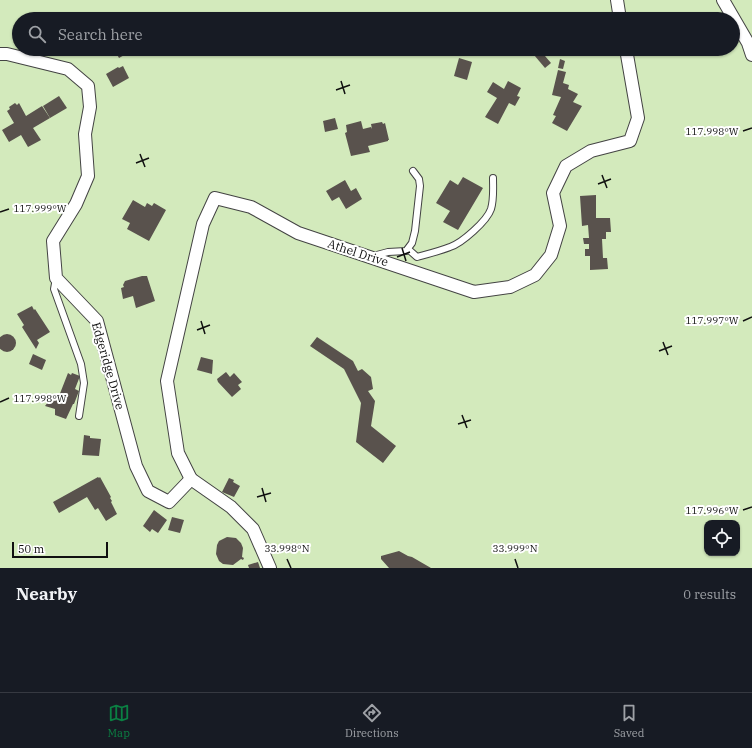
<!DOCTYPE html>
<html lang="en">
<head>
<meta charset="utf-8">
<style>
	:root { --surface:#171b24; --page:#20242c; --text:#f1f3f6; --muted:#9ea1a6; --line:#363941; --accent:#0b8043 }
	body { margin:0; font-family:"IBM Plex Serif",serif; background:var(--page); color:var(--text) }
	.controls { position:absolute; right:12px; bottom:12px; display:grid; overflow:hidden; border-radius:8px; box-shadow:0 1px 3px #0004 }
	.controls button { width:36px; height:36px; display:grid; place-items:center; padding:0; border:0; border-bottom:1px solid var(--line); background:var(--surface); color:var(--text); font:20px sans-serif }
	.scale { position:absolute; left:12px; bottom:10px; width:96px; box-sizing:border-box; padding-left:4px; border:2px solid #101010; border-top:0; font-size:11px; line-height:14px; white-space:nowrap; color:#101010; -webkit-text-stroke:3px #fff; paint-order:stroke }
	.list { margin:0; padding:0; list-style:none }
	h2 { display:flex; justify-content:space-between; align-items:center; height:52px; margin:0; padding:0 16px; font-size:17px }
	h2 small { font-size:13px; font-weight:400; color:var(--muted) }
	.icon { flex:none; width:22px; height:22px; fill:none; stroke:currentColor; stroke-width:2; stroke-linecap:round; stroke-linejoin:round }
	.map { position:relative; flex:none; width:752px; height:568px; overflow:hidden }
	.search { position:absolute; background:var(--surface); box-shadow:0 1px 3px #0004; left:12px; right:12px; top:12px; height:44px; display:flex; align-items:center; gap:10px; box-sizing:border-box; padding:0 14px; border-radius:22px; color:var(--muted); font-size:15px }
	.sheet { height:124px; background:var(--surface) }
	nav { display:flex; justify-content:space-around; align-items:center; box-sizing:border-box; height:56px; border-top:1px solid var(--line); background:var(--surface); font-size:11px; color:var(--muted) }
	nav a { display:grid; justify-items:center; gap:2px }
	nav .on { color:var(--accent) }
	.map>svg:first-child { display:block }
</style>
</head>
<body>
<div class="map">
<svg width="752" height="568" viewBox="0 0 752 568">
	<rect width="100%" height="100%" fill="#fffdf4"/>
	<path fill="#d3eabc" fill-rule="evenodd" d="M0 0H752V568H0ZM19 19H733V49H19ZM707 523H737V553H707Z"/>
	<g fill="#59524d">
		<polygon points="45,16 73,18 73,19 44,19"/>
		<polygon points="114,49 135,49 119,58"/>
		<polygon points="529,49 539,49 551,63 545,68"/>
		<polygon points="459,58 472,62 467,80 454,76"/>
		<polygon points="560,59 565,61 563,69 558,68"/>
		<polygon points="123,66 129,78 113,87 106,74 118,67 119,68"/>
		<polygon points="558,70 566,72 563,83 569,85 568,89 578,94 573,102 582,106 567,131 552,123 556,116 553,115 561,97 552,95"/>
		<polygon points="508,81 521,88 517,96 520,97 515,106 509,103 498,124 485,117 497,98 487,92 493,82 504,89"/>
		<polygon points="59,96 67,108 50,118 43,106"/>
		<polygon points="15,103 17,105 19,103 26,116 42,106 50,118 33,128 41,140 28,147 21,135 9,142 2,130 14,123 7,111 10,109 9,107"/>
		<polygon points="335,118 338,129 325,132 323,121"/>
		<polygon points="361,121 363,129 371,127 372,129 371,124 382,122 383,124 385,123 389,140 388,140 388,141 368,146 370,152 351,156 345,133 347,132 346,125"/>
		<polygon points="463,177 483,188 458,230 443,222 450,211 436,203 450,180 458,185"/>
		<polygon points="345,180 351,191 356,188 362,199 346,209 339,197 332,201 326,191"/>
		<polygon points="596,195 596,218 610,218 611,232 606,232 606,239 602,239 603,258 607,258 608,269 590,270 590,256 585,256 585,249 589,249 589,244 584,244 583,238 589,238 588,225 582,226 580,196"/>
		<polygon points="133,200 145,207 147,203 152,206 154,203 166,210 149,241 127,229 130,223 122,219"/>
		<polygon points="142,276 147,276 155,301 136,308 133,296 123,299 121,288 124,287 123,285 125,281"/>
		<polygon points="32,306 34,310 35,309 50,332 37,340 39,343 36,349 22,327 24,325 17,314"/>
		<circle cx="7" cy="343" r="9"/>
		<polygon points="317,337 353,361 358,371 362,369 371,377 373,389 368,391 375,401 371,426 396,446 383,463 356,442 361,403 344,369 310,346"/>
		<polygon points="33,354 46,360 42,370 29,364"/>
		<polygon points="201,357 213,360 212,374 197,370"/>
		<polygon points="226,372 230,377 234,373 242,382 238,385 241,389 232,397 218,382 217,379"/>
		<polygon points="68,373 71,375 72,373 80,376 75,389 79,391 74,404 73,404 66,419 55,415 55,409 45,406 54,394 59,396"/>
		<polygon points="84,435 90,436 90,438 101,439 99,456 82,455"/>
		<polygon points="98,477 99,478 100,477 111,497 110,498 112,501 111,502 117,514 106,521 98,508 95,510 87,497 59,513 53,502"/>
		<polygon points="229,478 234,480 233,482 240,486 234,497 222,492"/>
		<polygon points="154,510 167,520 158,533 152,529 150,532 143,526"/>
		<polygon points="172,517 184,520 180,533 168,530"/>
		<polygon points="227,537 236,538 241,543 243,548 242,557 244,558 243,560 241,559 233,565 223,564 219,561 216,554 217,545 219,541"/>
		<polygon points="399,551 408,556 412,557 431,568 389,568 381,559 381,556"/>
		<polygon points="258,562 260,568 249,568 248,565"/>
	</g>
	<g fill="none" stroke-linecap="round" stroke-linejoin="round">
		<defs>
			<g id="service">
				<path d="M408 249 417 257C428 254 440 251 450 247 462 243 487 221 491 209 494 199 493 188 493 178"/>
				<polyline points="373,256 388,252 406,251 412,243 415,231 420,186 419,179 413,171"/>
				<polyline points="56,278 54,289 81,364 84,383 79,416"/>
			</g>
			<g id="minor">
				<polyline points="617,0 620,19"/>
				<polyline points="723,0 748,43 752,55"/>
				<polyline points="0,54 7,54 68,69 88,86 90,107 85,134 88,176 76,204 53,241 56,278 97,321 136,466 148,491 169,502 191,479 231,507 253,529 270,568"/>
				<polyline points="191,479 178,453 167,381 203,224 215,198 251,207 298,233 474,292 510,287 535,275 551,255 560,226 553,193 566,166 591,151 630,141 638,118 626,49"/>
			</g>
		</defs>
		<use href="#service" stroke="#434343" stroke-width="8"/>
		<use href="#minor" stroke="#434343" stroke-width="14"/>
		<use href="#service" stroke="#fff" stroke-width="6"/>
		<use href="#minor" stroke="#fff" stroke-width="12"/>
	</g>
	<path fill="none" stroke="#101010" stroke-width="1.5" d="M341 81 345 94M336 90 350 85M743 131 752 128M140 154 145 167M136 163 149 158M602 175 607 188M598 184 611 179M0 212 9 209M402 248 406 261M397 257 410 252M201 321 205 334M743 321 752 317M197 330 210 325M663 342 668 355M659 351 672 346M0 402 9 398M462 415 467 428M458 424 471 420M262 488 266 502M257 497 271 493M743 510 752 507M287 559 291 568M515 559 518 568"/>
	<g text-anchor="middle" stroke-width="4" stroke-linejoin="round" paint-order="stroke">
		<g font-size="12" fill="#101010" stroke="#fff">
			<text transform="translate(358 253) rotate(18)" y="4">Athel Drive</text>
			<text transform="translate(108 366) rotate(74)" y="4">Edgeridge Drive</text>
		</g>
	</g>
	<g font-size="10" text-anchor="middle" fill="#101010" stroke="#fff" stroke-width="4" stroke-linejoin="round" paint-order="stroke">
		<text x="712" y="135">117.998°W</text>
		<text x="40" y="212">117.999°W</text>
		<text x="712" y="324">117.997°W</text>
		<text x="40" y="402">117.998°W</text>
		<text x="712" y="514">117.996°W</text>
		<text x="287" y="552">33.998°N</text>
		<text x="515" y="552">33.999°N</text>
	</g>
</svg>
<div class="controls">
<button><svg class="icon" aria-label="locate" viewBox="0 0 24 24"><circle cx="12" cy="12" r="6"/><path d="M12 2v4M12 18v4M2 12h4M18 12h4"/></svg></button>
</div>
<div class="scale">50 m</div>
<div class="search"><svg class="icon" aria-label="search" viewBox="0 0 24 24"><circle cx="10" cy="10" r="6"/><path d="M15 15l6 6"/></svg>Search here</div>
</div>
<section class="sheet">
<h2>Nearby<small>0 results</small></h2>
<ul class="list">
</ul>
</section>
<nav>
<a class="on"><svg class="icon" aria-label="map" viewBox="0 0 24 24"><path d="M3 6l6-2 6 2 6-2v14l-6 2-6-2-6 2zM9 4v14M15 6v14"/></svg>Map</a>
<a><svg class="icon" aria-label="directions" viewBox="0 0 24 24"><path d="M12 3l9 9-9 9-9-9zM9 14v-3h6M13 9l2 2-2 2"/></svg>Directions</a>
<a><svg class="icon" aria-label="saved" viewBox="0 0 24 24"><path d="M7 4h10v16l-5-4-5 4z"/></svg>Saved</a>
</nav>
</body>
</html>
